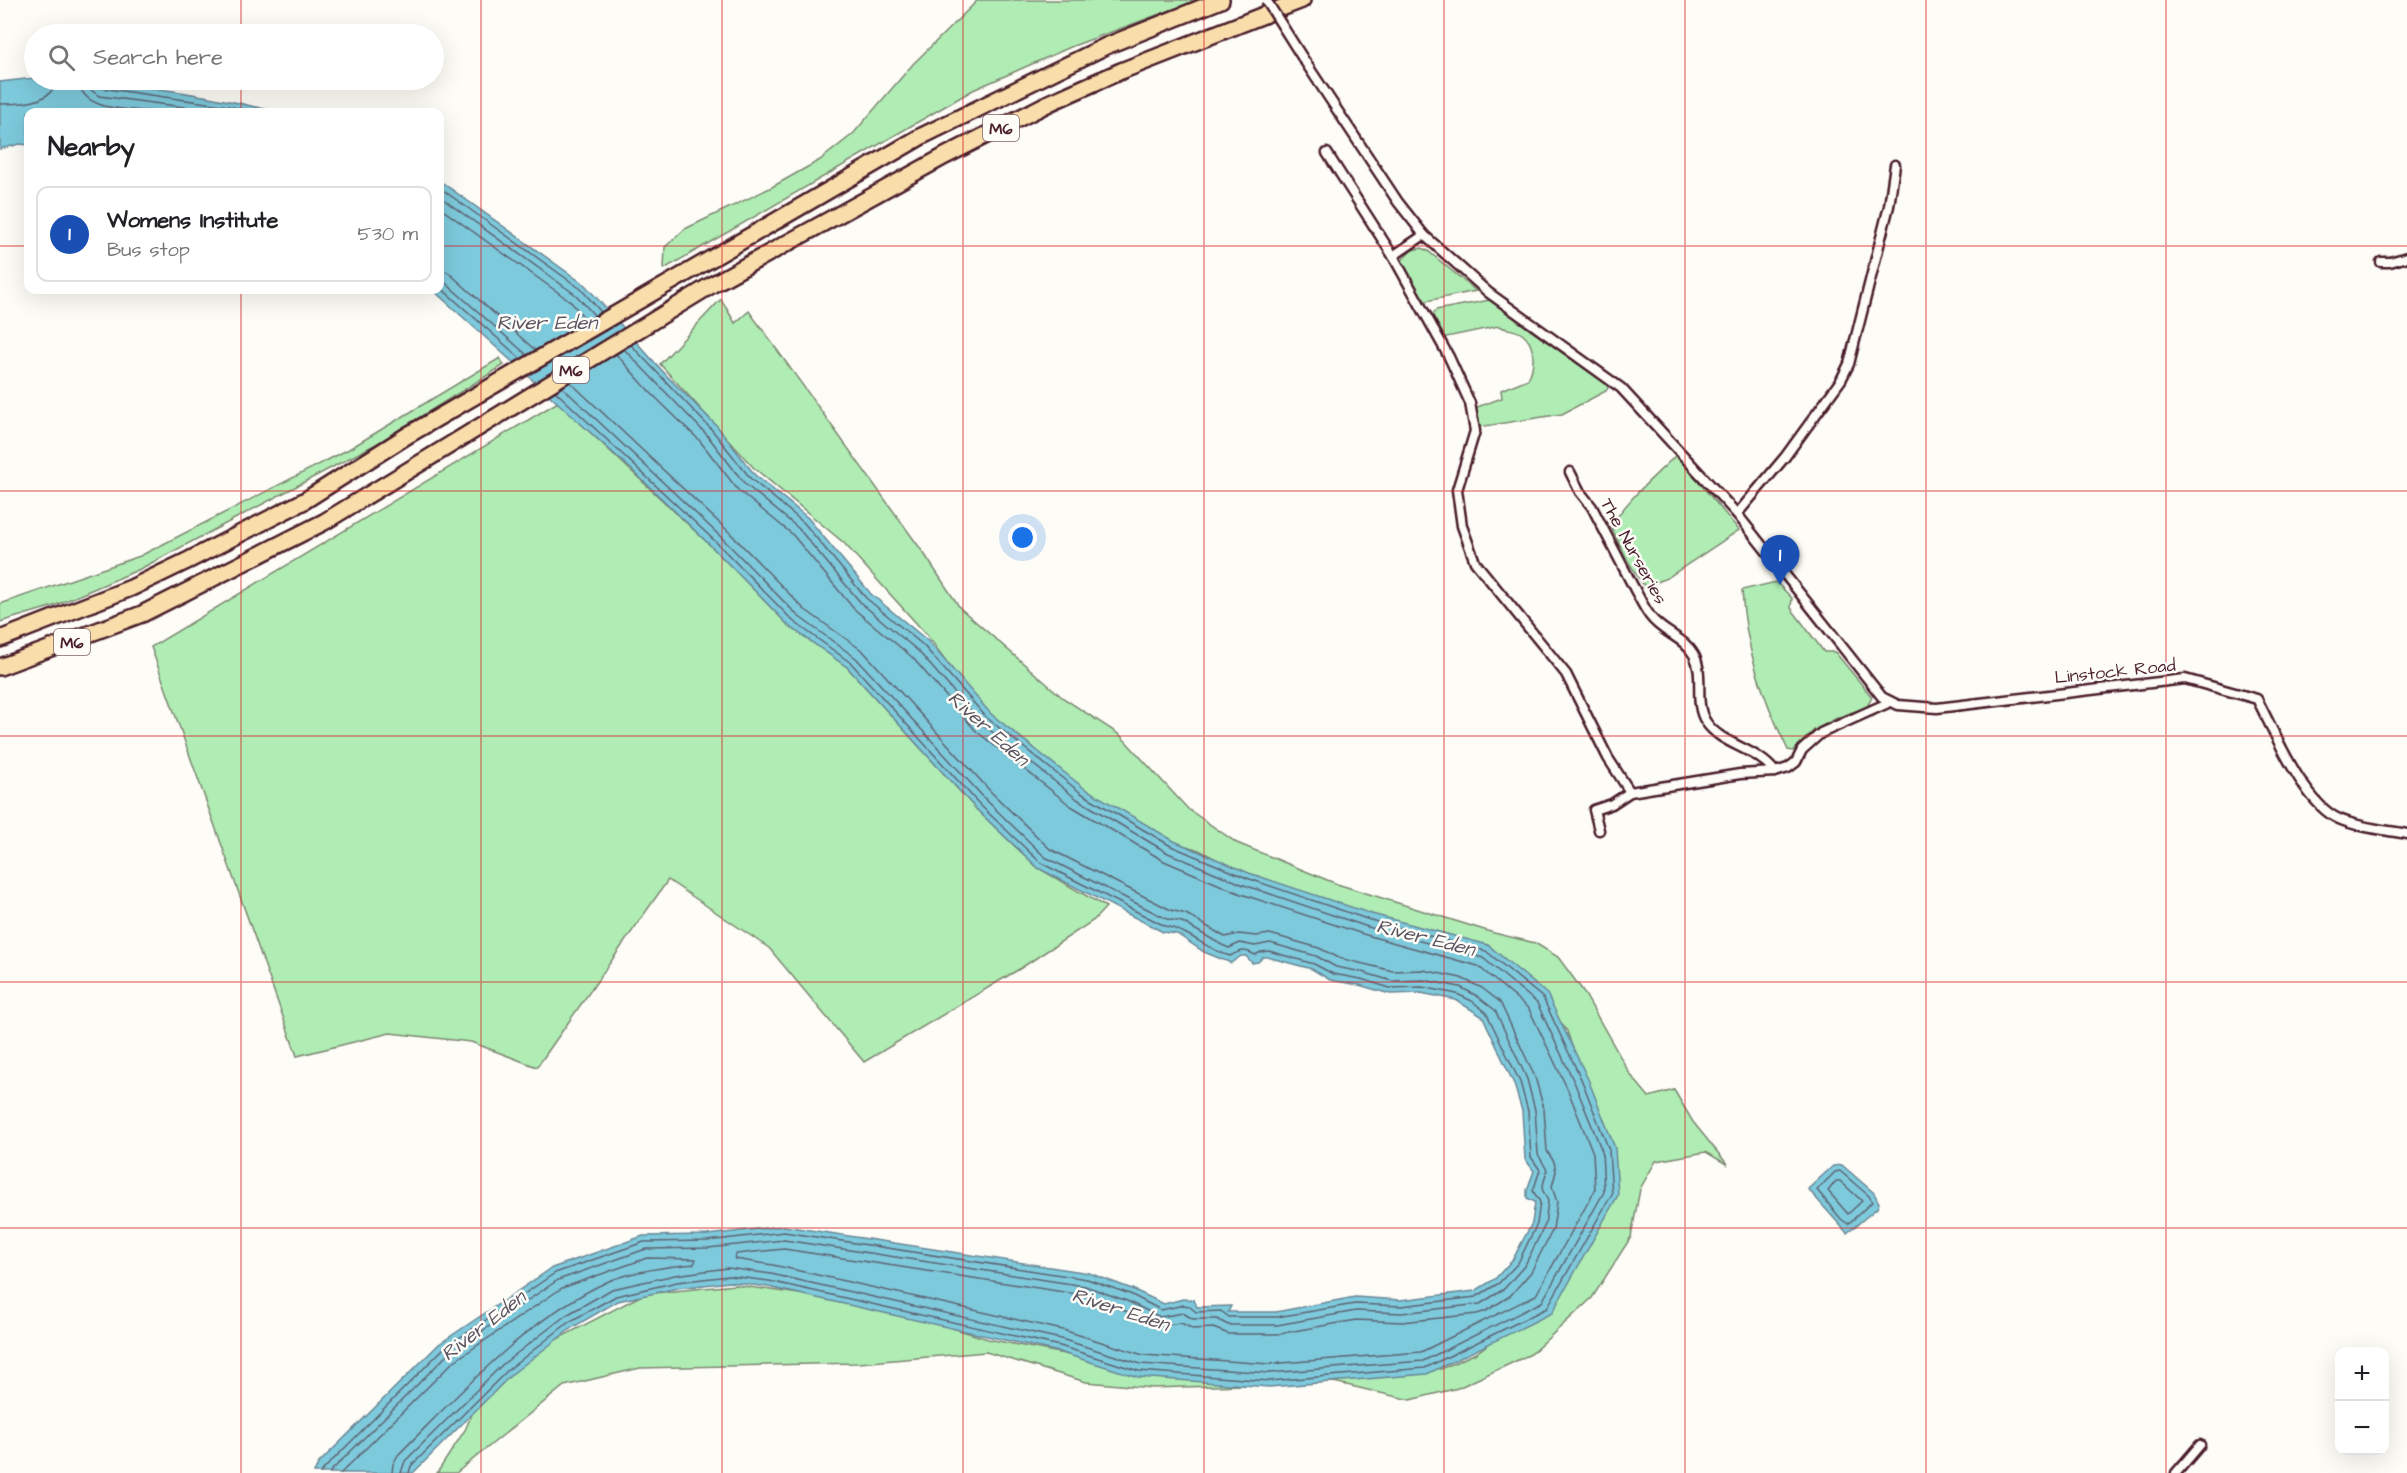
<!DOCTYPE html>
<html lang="en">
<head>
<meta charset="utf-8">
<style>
	:root { --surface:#fff; --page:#f6f6f6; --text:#202124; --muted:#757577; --line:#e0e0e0; --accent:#db2777 }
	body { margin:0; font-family:"Architects Daughter",sans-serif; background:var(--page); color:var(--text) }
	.controls { position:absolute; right:18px; bottom:18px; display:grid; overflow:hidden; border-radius:12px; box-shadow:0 6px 24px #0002 }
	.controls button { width:54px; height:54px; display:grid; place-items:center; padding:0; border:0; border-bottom:2px solid var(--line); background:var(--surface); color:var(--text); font:30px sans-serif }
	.you { position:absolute; left:1023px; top:538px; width:21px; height:21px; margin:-15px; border:4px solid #fff; border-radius:50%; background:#1a73e8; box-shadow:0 0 0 9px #1a73e833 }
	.badge { display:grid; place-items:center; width:39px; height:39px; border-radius:50%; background:var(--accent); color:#fff; font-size:20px; font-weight:700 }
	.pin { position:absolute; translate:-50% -50px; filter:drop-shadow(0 2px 3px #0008) }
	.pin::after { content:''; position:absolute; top:32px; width:21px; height:18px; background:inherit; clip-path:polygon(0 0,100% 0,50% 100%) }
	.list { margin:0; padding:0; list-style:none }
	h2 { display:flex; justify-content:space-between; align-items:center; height:78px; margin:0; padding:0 24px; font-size:26px }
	h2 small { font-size:20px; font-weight:400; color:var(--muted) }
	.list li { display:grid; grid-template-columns:39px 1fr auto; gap:18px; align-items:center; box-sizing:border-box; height:96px; margin:0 12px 12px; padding:0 12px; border:2px solid var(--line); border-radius:12px }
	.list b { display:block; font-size:22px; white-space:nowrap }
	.list p { margin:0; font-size:20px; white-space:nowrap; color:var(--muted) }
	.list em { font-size:20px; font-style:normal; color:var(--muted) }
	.icon { flex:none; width:33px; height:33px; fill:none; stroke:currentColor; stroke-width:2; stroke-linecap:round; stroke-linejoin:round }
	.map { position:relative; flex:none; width:2407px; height:1473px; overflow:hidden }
	.search { position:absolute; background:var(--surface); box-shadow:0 6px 24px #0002; left:24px; top:24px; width:420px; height:66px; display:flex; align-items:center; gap:15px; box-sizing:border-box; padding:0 21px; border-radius:33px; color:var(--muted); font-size:22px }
	.panel { position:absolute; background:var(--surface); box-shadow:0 6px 24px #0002; left:24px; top:108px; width:420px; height:186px; border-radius:12px }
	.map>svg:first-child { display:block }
</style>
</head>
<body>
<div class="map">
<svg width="2407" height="1473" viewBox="0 0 2407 1473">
	<rect width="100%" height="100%" fill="#fdfcf7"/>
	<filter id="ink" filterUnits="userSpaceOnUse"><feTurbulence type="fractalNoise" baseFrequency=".0167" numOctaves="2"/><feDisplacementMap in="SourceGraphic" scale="12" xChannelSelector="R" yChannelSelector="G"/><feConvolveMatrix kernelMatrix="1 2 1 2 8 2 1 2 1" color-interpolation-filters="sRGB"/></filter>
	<g filter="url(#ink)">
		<g fill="#afedb4" stroke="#7c8670" stroke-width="1.5">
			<polygon points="978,0 1198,0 1073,46 973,90 664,269 665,247 685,229 772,187 820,160 853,134 913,64"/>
			<path d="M1422 248 1428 251 1476 291 1426 301C1415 292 1403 275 1402 260L1412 250Z"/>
			<polygon points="721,299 735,323 749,311 925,555 960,608 1063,698 1120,735 1188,809 1237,843 1337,884 1494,933 1535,943 1558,957 1583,991 1630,1074 1649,1097 1674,1090 1693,1122 1728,1165 1706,1152 1656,1161 1640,1189 1631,1237 1592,1298 1531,1354 1458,1388 1410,1400 1334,1382 1153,1388 1086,1382 986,1352 859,1363 640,1368 564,1386 456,1473 437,1473 465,1430 473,1412 536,1350 644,1294 735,1285 878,1305 988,1339 1085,1358 1363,1362 1441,1369 1476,1353 1539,1307 1604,1143 1567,1031 1529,981 1273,890 1199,850 1131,829 993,724 926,634 844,543 753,467 660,364"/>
			<path d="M1490 300 1606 384 1608 388 1606 391 1562 414 1479 427 1477 407 1502 398 1501 390 1528 379C1535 366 1536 344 1522 334 1516 329 1506 330 1499 326L1442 338 1432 315 1436 310Z"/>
			<polygon points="500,358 504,365 378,443 140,569 54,606 0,622 0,604 140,556 349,449"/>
			<polygon points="558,402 712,547 789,626 847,667 976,809 1038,868 1106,907 1094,920 1021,968 864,1062 769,948 668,880 537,1067 471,1042 390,1033 297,1056 151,647"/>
			<path d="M1676 455 1739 530 1667 578 1645 587 1629 563 1611 527C1627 499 1654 477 1676 455Z"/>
			<path d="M1776 582 1792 598 1791 608 1824 652H1835L1872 697 1867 707 1839 717 1814 730 1793 751 1788 750C1763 698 1745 648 1742 590Z"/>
		</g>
		<g fill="#7dcadc" stroke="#698695" stroke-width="1.5">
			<path d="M34 78V80C113 80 200 92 276 112H28V145L20 144 0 149V82Z"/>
			<polygon points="440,181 585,285 667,376 717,426 755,475 808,518 871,594 928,641 991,714 1084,788 1174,841 1249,873 1372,914 1488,945 1547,994 1588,1079 1615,1148 1618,1195 1552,1313 1427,1374 1269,1387 1138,1377 1059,1352 768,1287 730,1282 678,1288 618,1301 573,1327 512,1374 413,1473 314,1473 318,1464 439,1344 552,1268 643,1236 707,1235 784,1226 1089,1273 1132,1289 1164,1304 1183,1299 1194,1300 1197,1307 1231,1306 1228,1312 1276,1312 1355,1297 1400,1300 1475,1291 1495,1279 1513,1259 1532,1223 1535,1202 1527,1198 1527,1190 1534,1171 1525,1159 1522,1111 1514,1084 1483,1017 1456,1000 1421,993 1390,994 1359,985 1330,980 1312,969 1267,957 1263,957 1258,962 1252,963 1246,956 1241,956 1231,963 1204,952 1177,934 1163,932 1038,868 976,809 847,667 789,626 712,547 633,471 433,290 440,290"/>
			<polygon points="1842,1165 1874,1193 1879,1203 1877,1208 1847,1233 1808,1189 1833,1166"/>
		</g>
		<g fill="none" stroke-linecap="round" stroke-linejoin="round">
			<g stroke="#5e6372" stroke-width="1.5">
				<path d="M79 80C80 112 131 109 155 112"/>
				<polyline points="88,80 91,90 99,96 222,112"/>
				<polyline points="95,80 96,85 101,88 228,106 253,112"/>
				<path d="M0 104C21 104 51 104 57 80"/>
				<polyline points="440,188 581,289 601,312"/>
				<polyline points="440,197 576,295 595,316"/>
				<polyline points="440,208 570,301 587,321"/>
				<polyline points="440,268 449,273 535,350"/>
				<polyline points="440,278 527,355"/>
				<polyline points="440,287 521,359"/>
				<polyline points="570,382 728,531 804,609 863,651 992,793 1050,849 1171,910 1186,914 1225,937 1239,934 1256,936 1270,934 1319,948 1339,958 1393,971 1423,970 1461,978 1482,988 1500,1002 1535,1077 1544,1109 1547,1151 1554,1162 1556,1171 1552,1187 1557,1202 1553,1229 1531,1272 1510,1296 1486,1311 1477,1314 1402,1322 1356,1320 1277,1334 1229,1334 1213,1328 1193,1329 1181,1323 1158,1326 1123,1310 1083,1295 784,1249 736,1254 735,1259 773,1265 1063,1330 1143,1355 1269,1364 1421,1352 1536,1295 1595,1190 1593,1153 1567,1088 1529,1009 1478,966 1366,935 1241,894 1164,861 1071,806 976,731 912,657 854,609 792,534 738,490 700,441 650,392 616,354"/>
				<polygon points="1840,1171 1869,1196 1872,1202 1848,1224 1841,1219 1817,1190 1835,1172"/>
				<polygon points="1840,1181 1862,1201 1848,1214 1828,1191 1836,1181"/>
				<path d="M320 1473 443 1349 555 1273 644 1242 707 1241 784 1232 1087 1279 1130 1294 1161 1310 1184 1305 1189 1306 1196 1312 1221 1311 1229 1317H1277L1355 1304 1401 1306 1476 1297 1499 1283 1518 1263 1537 1224 1540 1202 1533 1191 1540 1170 1531 1157 1528 1111 1520 1082 1486 1012 1472 1001 1457 994 1422 987 1390 988 1361 979 1333 974 1314 964 1269 951 1261 952 1255 955C1245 949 1241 950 1230 956 1206 949 1189 931 1165 926L1041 863 980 805 851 663 793 621 717 543 555 391"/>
				<polyline points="329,1473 448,1354 558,1280 646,1249 708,1248 784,1240 1085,1286 1127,1301 1160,1317 1183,1313 1193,1319 1217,1319 1228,1325 1277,1325 1356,1311 1402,1313 1480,1304 1504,1289 1525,1265 1545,1225 1548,1201 1542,1189 1547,1170 1538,1154 1535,1110 1527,1079 1495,1010 1477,996 1460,987 1424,980 1392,981 1362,972 1336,967 1316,956 1270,943 1255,946 1240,943 1229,948 1222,945 1182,922 1167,919 1045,857 986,800 856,658 798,616 722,538 562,387"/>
				<path d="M341 1473 453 1362 562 1288 647 1258 696 1259 694 1264C670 1266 630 1272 609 1281 527 1318 460 1393 398 1455L393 1464 392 1473"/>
				<polyline points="401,1473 405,1461 503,1364 565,1316 612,1289 675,1275 728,1268 771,1274 1061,1339 1141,1364 1269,1373 1423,1361 1542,1302 1604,1192 1602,1151 1575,1084 1537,1003 1483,958 1368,927 1244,885 1168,853 1077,799 982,724 918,651 861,603 798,528 745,484 707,435 624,349"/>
				<polyline points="409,1473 411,1466 508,1370 569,1322 616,1296 677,1282 729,1276 769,1281 1060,1346 1139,1371 1269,1381 1425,1368 1547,1308 1612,1194 1609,1150 1582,1081 1543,998 1486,951 1370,920 1247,878 1171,846 1081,793 987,718 923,645 866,598 804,523 751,479 712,430 631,345"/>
			</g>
			<defs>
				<g id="minor">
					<path d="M1302 57 1398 202 1424 235 1489 293 1621 388 1737 514 1882 697 1898 705 1937 708 2185 679 2257 699C2275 733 2304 804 2339 819 2360 828 2385 830 2407 834"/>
					<polyline points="1327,153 1393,256 1449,357 1470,403 1475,431 1457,490 1462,526 1475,562 1566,674 1608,758 1630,792"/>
					<polyline points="1393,256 1424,235"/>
					<polyline points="2381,262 2390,262 2407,257"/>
					<path d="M1570 472 1580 492 1592 507C1606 534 1620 561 1634 588 1639 597 1644 608 1650 616 1662 633 1684 637 1694 655 1705 675 1693 703 1706 722 1721 745 1757 748 1775 772"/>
					<polyline points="1737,514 1785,457 1841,380 1849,364 1889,206 1895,165"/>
					<polyline points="1599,830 1594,810 1612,804 1630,792 1740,774 1775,772 1788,768 1796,762 1802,750 1821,733 1890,702"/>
					<polyline points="2176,1473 2200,1445"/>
				</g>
				<g id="motorway">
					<polyline points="0,639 131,588 189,560 304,501 408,435 922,136 1106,46 1221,0"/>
					<polyline points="0,667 142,614 324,522 713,284 945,156 1049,103 1121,71 1302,0"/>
				</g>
			</defs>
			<use href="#minor" stroke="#4a1f2b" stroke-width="13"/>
			<use href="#motorway" stroke="#4a1f2b" stroke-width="20"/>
			<use href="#minor" stroke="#fdfcf7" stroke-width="8"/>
			<use href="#motorway" stroke="#f9deab" stroke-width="15"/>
			<defs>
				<polyline id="minor-bridge" points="1266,0 1302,57"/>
			</defs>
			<use href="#minor-bridge" stroke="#4a1f2b" stroke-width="13" stroke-linecap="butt"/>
			<use href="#minor-bridge" stroke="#fdfcf7" stroke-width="8"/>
		</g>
	</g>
	<path fill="none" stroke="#d62828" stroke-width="1.5" stroke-opacity="0.55" d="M241 0V34M481 0V1473M722 0V1473M963 0V1473M1204 0V1473M1444 0V1473M1685 0V1473M1926 0V1473M2166 0V1473M241 80V112M0 246H28M440 246H2407M241 290V1473M0 491H2407M0 736H2407M0 982H2407M0 1228H2407"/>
	<g text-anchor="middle" stroke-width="5" stroke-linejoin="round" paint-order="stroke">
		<g fill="#fdfcf7" stroke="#806168" stroke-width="1.5">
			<rect x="983" y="115" width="36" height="26" rx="4.5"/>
			<rect x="553" y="357" width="36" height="26" rx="4.5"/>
			<rect x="54" y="629" width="36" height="26" rx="4.5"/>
		</g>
		<g font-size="16" font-weight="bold" fill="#4a1f2b">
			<text x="1001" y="134">M6</text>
			<text x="571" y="376">M6</text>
			<text x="72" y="648">M6</text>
		</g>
		<g font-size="18" fill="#4a1f2b" stroke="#fdfcf7">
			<text transform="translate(1634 551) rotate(61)" y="6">The Nurseries</text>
			<text transform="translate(2115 671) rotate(-6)" y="6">Linstock Road</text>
		</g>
		<g font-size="20" font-style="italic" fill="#595260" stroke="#fdfcf7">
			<text x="547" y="329">River Eden</text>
			<text transform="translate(989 728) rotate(42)" y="7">River Eden</text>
			<text transform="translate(1426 937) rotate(14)" y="7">River Eden</text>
			<text transform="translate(1121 1309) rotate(18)" y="7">River Eden</text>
			<text transform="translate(483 1325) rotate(-38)" y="7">River Eden</text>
		</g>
	</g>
</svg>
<div class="controls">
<button>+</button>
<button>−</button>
</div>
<div class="you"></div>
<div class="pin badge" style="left:1780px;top:585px;background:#1a4fb4">1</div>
<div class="search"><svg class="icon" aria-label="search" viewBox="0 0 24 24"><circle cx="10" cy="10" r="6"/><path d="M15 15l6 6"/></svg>Search here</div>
<section class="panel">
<h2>Nearby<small></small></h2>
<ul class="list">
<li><span class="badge" style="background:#1a4fb4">1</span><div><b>Womens Institute</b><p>Bus stop</p></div><em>530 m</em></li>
</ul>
</section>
</div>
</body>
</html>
